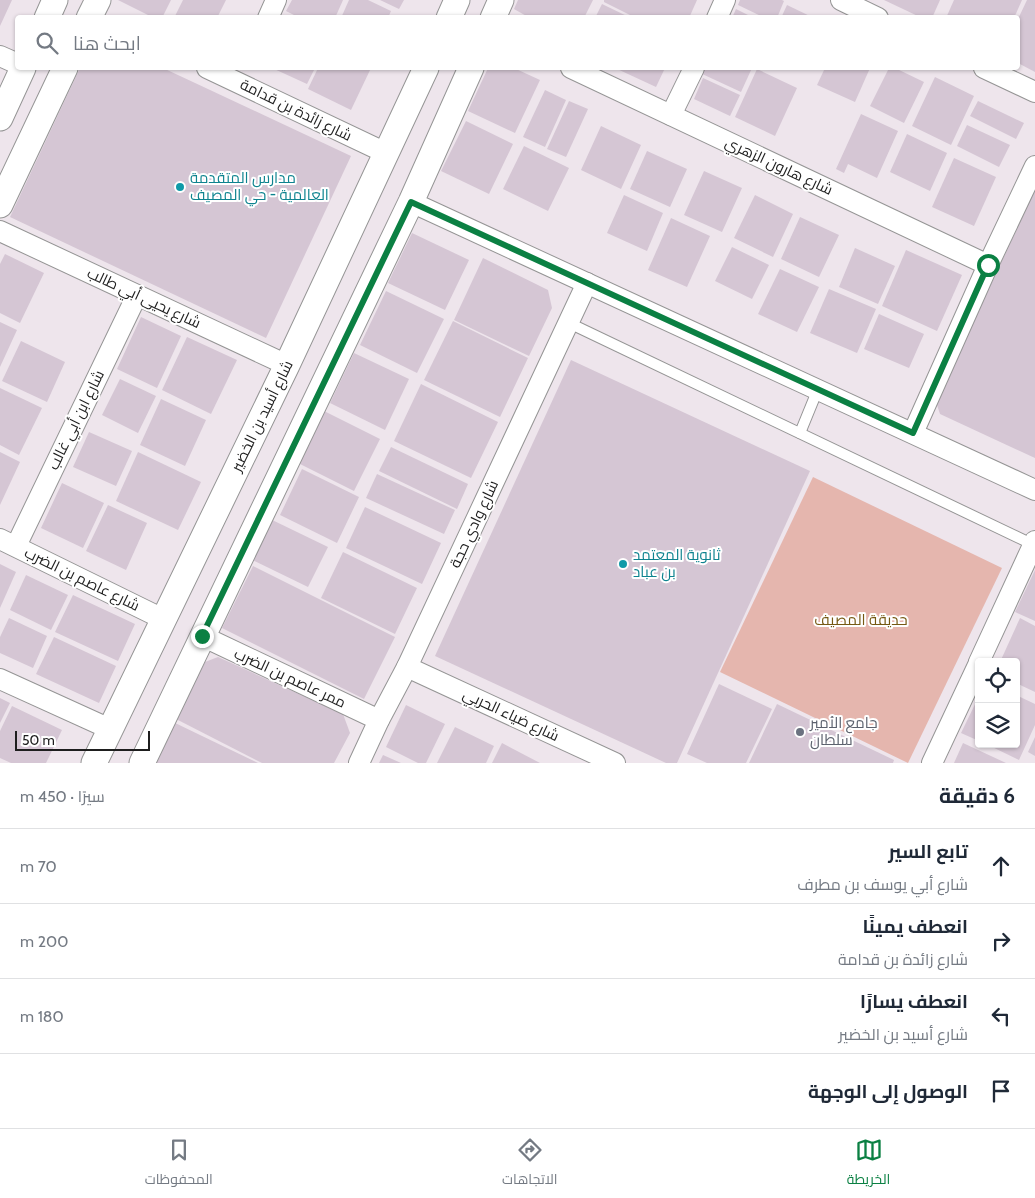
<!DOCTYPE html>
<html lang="ar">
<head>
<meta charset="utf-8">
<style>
	:root { --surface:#fff; --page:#f6f6f7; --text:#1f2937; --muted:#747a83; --line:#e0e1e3; --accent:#0b8043 }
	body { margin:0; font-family:Cabin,Cairo,sans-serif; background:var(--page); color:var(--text); direction:rtl }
	.controls { position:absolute; right:15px; bottom:15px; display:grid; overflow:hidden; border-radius:5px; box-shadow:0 1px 4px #0004 }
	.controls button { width:45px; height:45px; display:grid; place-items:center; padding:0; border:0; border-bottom:1px solid var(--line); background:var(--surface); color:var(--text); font:25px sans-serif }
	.scale { position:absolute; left:15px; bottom:12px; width:135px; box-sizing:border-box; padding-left:5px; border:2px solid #1e1e1e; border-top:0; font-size:14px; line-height:18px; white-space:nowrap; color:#1e1e1e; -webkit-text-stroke:4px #fff; paint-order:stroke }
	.stop { position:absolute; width:15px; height:15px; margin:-11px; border:4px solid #0b8043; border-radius:50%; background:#fff }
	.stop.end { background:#0b8043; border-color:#fff; box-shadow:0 1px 5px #0008 }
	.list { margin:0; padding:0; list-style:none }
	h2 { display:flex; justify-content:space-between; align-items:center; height:65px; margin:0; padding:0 20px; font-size:21px }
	h2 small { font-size:16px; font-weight:400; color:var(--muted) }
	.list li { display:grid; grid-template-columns:32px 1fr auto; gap:15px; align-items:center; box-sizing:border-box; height:75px; padding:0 20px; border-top:1px solid var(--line) }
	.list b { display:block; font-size:19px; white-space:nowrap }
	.list p { margin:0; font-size:16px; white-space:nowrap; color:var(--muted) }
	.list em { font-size:16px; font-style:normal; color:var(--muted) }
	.icon { flex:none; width:28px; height:28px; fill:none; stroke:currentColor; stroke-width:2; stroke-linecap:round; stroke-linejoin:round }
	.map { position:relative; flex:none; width:1035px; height:763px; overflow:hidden; direction:ltr }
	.search { position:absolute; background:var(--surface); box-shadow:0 1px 4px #0004; left:15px; right:15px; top:15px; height:55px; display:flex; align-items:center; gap:12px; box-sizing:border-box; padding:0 18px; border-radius:5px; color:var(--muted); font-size:19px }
	.sheet { height:365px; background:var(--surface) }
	nav { display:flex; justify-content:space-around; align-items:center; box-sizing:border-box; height:70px; border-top:1px solid var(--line); background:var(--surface); font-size:14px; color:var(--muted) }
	nav a { display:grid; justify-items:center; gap:2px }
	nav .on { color:var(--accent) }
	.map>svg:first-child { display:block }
</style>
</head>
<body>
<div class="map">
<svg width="1035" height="763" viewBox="0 0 1035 763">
	<rect width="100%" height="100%" fill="#eee5ec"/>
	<polygon fill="#e5b6ae" points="813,477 1002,568 908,763 720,672"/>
	<g fill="#d5c6d4">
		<polygon points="0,0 12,0 0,26"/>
		<polygon points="118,0 171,0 162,18 154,18"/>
		<polygon points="183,0 226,0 217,18 174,18"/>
		<polygon points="292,0 343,0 335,18 300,18 286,11"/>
		<polygon points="349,0 368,0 391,11 388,18 341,18"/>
		<polygon points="380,0 404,0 399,9"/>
		<polygon points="518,0 593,0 584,18 530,18 514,9"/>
		<polygon points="604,0 697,0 689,18 636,18 604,2"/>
		<polygon points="740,0 782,0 784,1 777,18 765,18 738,5"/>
		<polygon points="884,0 940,0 932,18 922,18"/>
		<polygon points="954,0 1022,0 1014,18 946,18"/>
		<polygon points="1027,0 1035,0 1035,72 1018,63 1018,19"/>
		<polygon points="602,4 631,18 595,18"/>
		<polygon points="787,5 814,18 781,18"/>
		<polygon points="736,9 754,18 732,18"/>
		<polygon points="80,68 163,68 351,156 266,338 10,217"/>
		<polygon points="272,68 315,68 307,84"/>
		<polygon points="318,68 371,68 351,110 308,89"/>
		<polygon points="488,68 514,68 540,80 515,133 468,111"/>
		<polygon points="615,68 665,68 656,87"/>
		<polygon points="703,68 752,68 741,92 700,73"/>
		<polygon points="825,68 870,68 855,102 817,85"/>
		<polygon points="889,68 895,68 924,82 904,123 870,106"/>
		<polygon points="757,69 797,88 775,136 735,117"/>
		<polygon points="935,77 974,96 951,145 912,126"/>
		<polygon points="703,78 740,95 730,116 694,99"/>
		<polygon points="545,90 566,100 545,147 523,137"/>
		<polygon points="569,101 588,109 566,157 547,149"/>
		<polygon points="978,101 1024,123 1016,139 970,116"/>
		<polygon points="861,114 898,131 877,178 848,164 844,173 836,169"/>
		<polygon points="466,121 513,144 489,194 441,171"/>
		<polygon points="967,125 1010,145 999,167 957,146"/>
		<polygon points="601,126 641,145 621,189 581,170"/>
		<polygon points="907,134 947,153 930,191 890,172"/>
		<polygon points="524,146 569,168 548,211 503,189"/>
		<polygon points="647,151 687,169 670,207 630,189"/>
		<polygon points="954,158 996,177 974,226 932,207"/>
		<polygon points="704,171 742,188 722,232 684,215"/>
		<polygon points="1035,190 1035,458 940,414 936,402"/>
		<polygon points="624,195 663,213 647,251 607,233"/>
		<polygon points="755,195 793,214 773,257 734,238"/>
		<polygon points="800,217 839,235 819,277 781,259"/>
		<polygon points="671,218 710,236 687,287 648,270"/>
		<polygon points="412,233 469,260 445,310 388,283"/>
		<polygon points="732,247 769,265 752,299 715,281"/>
		<polygon points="855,248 895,266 878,304 839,287"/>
		<polygon points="906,250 962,275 937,331 882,306"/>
		<polygon points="5,254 44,273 20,323 0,313 0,264"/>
		<polygon points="483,258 548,290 552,308 529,356 454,320"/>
		<polygon points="780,269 819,287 797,332 758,314"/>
		<polygon points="829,289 876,309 857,353 810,333"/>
		<polygon points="386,291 444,319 417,373 360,345"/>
		<polygon points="879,314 924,334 909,368 864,349"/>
		<polygon points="141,317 181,336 157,388 117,369"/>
		<polygon points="453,321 528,358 500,417 424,380"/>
		<polygon points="0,322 17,330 0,367"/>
		<polygon points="187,337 237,360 211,414 162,390"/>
		<polygon points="21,341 65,362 47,402 2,381"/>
		<polygon points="354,353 409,379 385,430 330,403"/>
		<polygon points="571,360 810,471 677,763 666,763 435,656"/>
		<polygon points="120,379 156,396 138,433 102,415"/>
		<polygon points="421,384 498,422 471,478 394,441"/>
		<polygon points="0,388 42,408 19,455 0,445"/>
		<polygon points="161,399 206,420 185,466 140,445"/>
		<polygon points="320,409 380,439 354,491 294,461"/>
		<polygon points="89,432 132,451 116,486 73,467"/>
		<polygon points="391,447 468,484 457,509 379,471"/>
		<polygon points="0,452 20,462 0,505"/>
		<polygon points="138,452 201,482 178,530 116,501"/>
		<polygon points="302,469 359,497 337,543 280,515"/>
		<polygon points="377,474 455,510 444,534 366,498"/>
		<polygon points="62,483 104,503 83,548 41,528"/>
		<polygon points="108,505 147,523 126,570 86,551"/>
		<polygon points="365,507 441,543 422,584 346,548"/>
		<polygon points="266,517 328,547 308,587 246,557"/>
		<polygon points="343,552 417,588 395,634 321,598"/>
		<polygon points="0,564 16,572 0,608"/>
		<polygon points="253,566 395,637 364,699 222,628"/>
		<polygon points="1035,570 1035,621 1015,612"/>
		<polygon points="26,575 68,595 51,630 10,610"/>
		<polygon points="73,595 135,624 118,661 55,632"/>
		<polygon points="9,618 47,636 33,668 0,653 0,637"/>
		<polygon points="1020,618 1035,626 1035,692 1016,683 1016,662 1000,662"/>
		<polygon points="54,637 116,666 99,703 36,674"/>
		<polygon points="218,657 343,714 350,733 334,763 262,763 176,719 205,662"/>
		<polygon points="719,684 772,709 746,763 707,763 687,754"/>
		<polygon points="1016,695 1035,704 1035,725 1019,760 986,744 1016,744"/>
		<polygon points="979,696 979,741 961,733"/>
		<polygon points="0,698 10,703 0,723"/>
		<polygon points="777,704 894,760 893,763 749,763"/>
		<polygon points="406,705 445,724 426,763 418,763 386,747"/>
		<polygon points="12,706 62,730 46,763 11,763 0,758 0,731"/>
		<polygon points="171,721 258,763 151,763"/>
		<polygon points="455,727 494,746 486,763 437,763"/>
		<polygon points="1035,737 1035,756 1028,752"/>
		<polygon points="502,743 540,763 492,763"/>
		<polygon points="963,743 1006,763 954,763"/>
		<polygon points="383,755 401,763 379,763"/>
	</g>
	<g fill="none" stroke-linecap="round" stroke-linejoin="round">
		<defs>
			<g id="service">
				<polyline points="569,323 1034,545"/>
				<polyline points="800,433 818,389"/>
			</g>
			<g id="minor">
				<polyline points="841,0 878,18"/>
				<polyline points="268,18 276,0"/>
				<polyline points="717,18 725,0"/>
				<polyline points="0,56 18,64"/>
				<polyline points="207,68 386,153"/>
				<polyline points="571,68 988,265"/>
				<polyline points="984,68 1035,92"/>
				<polyline points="671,115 694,68"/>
				<polyline points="411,202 1035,490"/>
				<polyline points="0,231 287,365"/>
				<polyline points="913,433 988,265 1035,166"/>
				<polyline points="0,539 163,619"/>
				<polyline points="16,546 137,295"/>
				<polyline points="202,636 379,720"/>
				<polyline points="979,662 1035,541"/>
				<polyline points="407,667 615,763"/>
				<polyline points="0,679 110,729"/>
				<polyline points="359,763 379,720 407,667 587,283"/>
				<polyline points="932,763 979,663"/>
			</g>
			<g id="tertiary">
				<polyline points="47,18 55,0"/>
				<polyline points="89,18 98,0"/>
				<polyline points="449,18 457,0"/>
				<polyline points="493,18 501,0"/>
				<polyline points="0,118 23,68"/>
				<polyline points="0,205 65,68"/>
				<polyline points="94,763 287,365 426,68"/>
				<polyline points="142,763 411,202 471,68"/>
			</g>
		</defs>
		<use href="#service" stroke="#959595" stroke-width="12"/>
		<use href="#minor" stroke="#959595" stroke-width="22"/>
		<use href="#tertiary" stroke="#959595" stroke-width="27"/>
		<use href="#service" stroke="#fff" stroke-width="10"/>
		<use href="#minor" stroke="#fff" stroke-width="20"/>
		<use href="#tertiary" stroke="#fff" stroke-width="25"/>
	</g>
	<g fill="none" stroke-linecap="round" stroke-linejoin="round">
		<polyline stroke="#0b8043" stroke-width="6" points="202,636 411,202 913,433 988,265"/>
	</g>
	<g fill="#0f9aa8" stroke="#fff" stroke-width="2">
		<circle cx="180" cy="187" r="5"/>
		<circle cx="623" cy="564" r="5"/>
	</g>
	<circle fill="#6b7280" stroke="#fff" stroke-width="2" cx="800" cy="732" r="5"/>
	<g text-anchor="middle" stroke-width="4" stroke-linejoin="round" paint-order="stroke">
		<g font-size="15" fill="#1e1e1e" stroke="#fff">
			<text transform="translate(296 110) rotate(26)" y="5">شارع زائدة بن قدامة</text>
			<text transform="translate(779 166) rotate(25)" y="5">شارع هارون الزهري</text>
			<text transform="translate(144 298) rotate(25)" y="5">شارع يحيى أبي طالب</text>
			<text transform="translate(262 416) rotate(-64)" y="5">شارع أسيد بن الخضير</text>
			<text transform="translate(76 420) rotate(-64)" y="5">شارع ابن أبي غالب</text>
			<text transform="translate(474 524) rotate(-65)" y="5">شارع وادي حجة</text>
			<text transform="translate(82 579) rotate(26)" y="5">شارع عاصم بن الضرب</text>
			<text transform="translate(290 678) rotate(25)" y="5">ممر عاصم بن الضرب</text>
			<text transform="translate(511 715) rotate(25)" y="5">شارع ضياء الحربي</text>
		</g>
		<g font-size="15" fill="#0d838f" stroke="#fff" text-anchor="start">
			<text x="190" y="183">مدارس المتقدمة<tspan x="190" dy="17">العالمية - حي المصيف</tspan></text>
			<text x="633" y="560">ثانوية المعتمد<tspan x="633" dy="17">بن عباد</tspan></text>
		</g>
		<g font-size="15" fill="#755913" stroke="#fff">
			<text x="861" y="625">حديقة المصيف</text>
		</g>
		<g font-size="15" fill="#5b616d" stroke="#fff" text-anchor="start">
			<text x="810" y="728">جامع الأمير<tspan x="810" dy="17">سلطان</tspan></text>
		</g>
	</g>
</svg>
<div class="controls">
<button><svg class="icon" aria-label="locate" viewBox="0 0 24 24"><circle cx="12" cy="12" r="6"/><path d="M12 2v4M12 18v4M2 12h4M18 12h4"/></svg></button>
<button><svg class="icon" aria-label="layers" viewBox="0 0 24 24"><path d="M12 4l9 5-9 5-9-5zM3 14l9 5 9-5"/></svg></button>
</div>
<div class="scale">50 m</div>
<div class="stop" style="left:988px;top:265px"></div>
<div class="stop end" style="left:202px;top:636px"></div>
<div class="search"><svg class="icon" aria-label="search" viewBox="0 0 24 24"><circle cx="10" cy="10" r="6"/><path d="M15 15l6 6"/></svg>ابحث هنا</div>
</div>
<section class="sheet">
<h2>6 دقيقة<small>سيرًا · 450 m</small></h2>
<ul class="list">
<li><svg class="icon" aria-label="ahead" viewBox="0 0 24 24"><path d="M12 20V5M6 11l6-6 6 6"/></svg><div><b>تابع السير</b><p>شارع أبي يوسف بن مطرف</p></div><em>70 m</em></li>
<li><svg class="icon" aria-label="right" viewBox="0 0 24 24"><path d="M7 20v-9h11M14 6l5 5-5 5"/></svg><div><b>انعطف يمينًا</b><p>شارع زائدة بن قدامة</p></div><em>200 m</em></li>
<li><svg class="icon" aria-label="left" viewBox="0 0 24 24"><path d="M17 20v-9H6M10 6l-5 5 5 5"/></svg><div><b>انعطف يسارًا</b><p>شارع أسيد بن الخضير</p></div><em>180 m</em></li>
<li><svg class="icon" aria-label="arrive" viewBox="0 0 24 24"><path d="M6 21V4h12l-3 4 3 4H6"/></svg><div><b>الوصول إلى الوجهة</b></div></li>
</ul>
</section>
<nav>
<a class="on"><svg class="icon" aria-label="map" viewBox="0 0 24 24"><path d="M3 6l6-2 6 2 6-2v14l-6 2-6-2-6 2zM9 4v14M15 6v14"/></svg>الخريطة</a>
<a><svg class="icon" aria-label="directions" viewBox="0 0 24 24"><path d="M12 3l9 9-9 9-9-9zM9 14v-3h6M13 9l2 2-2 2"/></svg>الاتجاهات</a>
<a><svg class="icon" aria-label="saved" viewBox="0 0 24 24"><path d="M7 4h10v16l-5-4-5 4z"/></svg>المحفوظات</a>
</nav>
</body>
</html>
